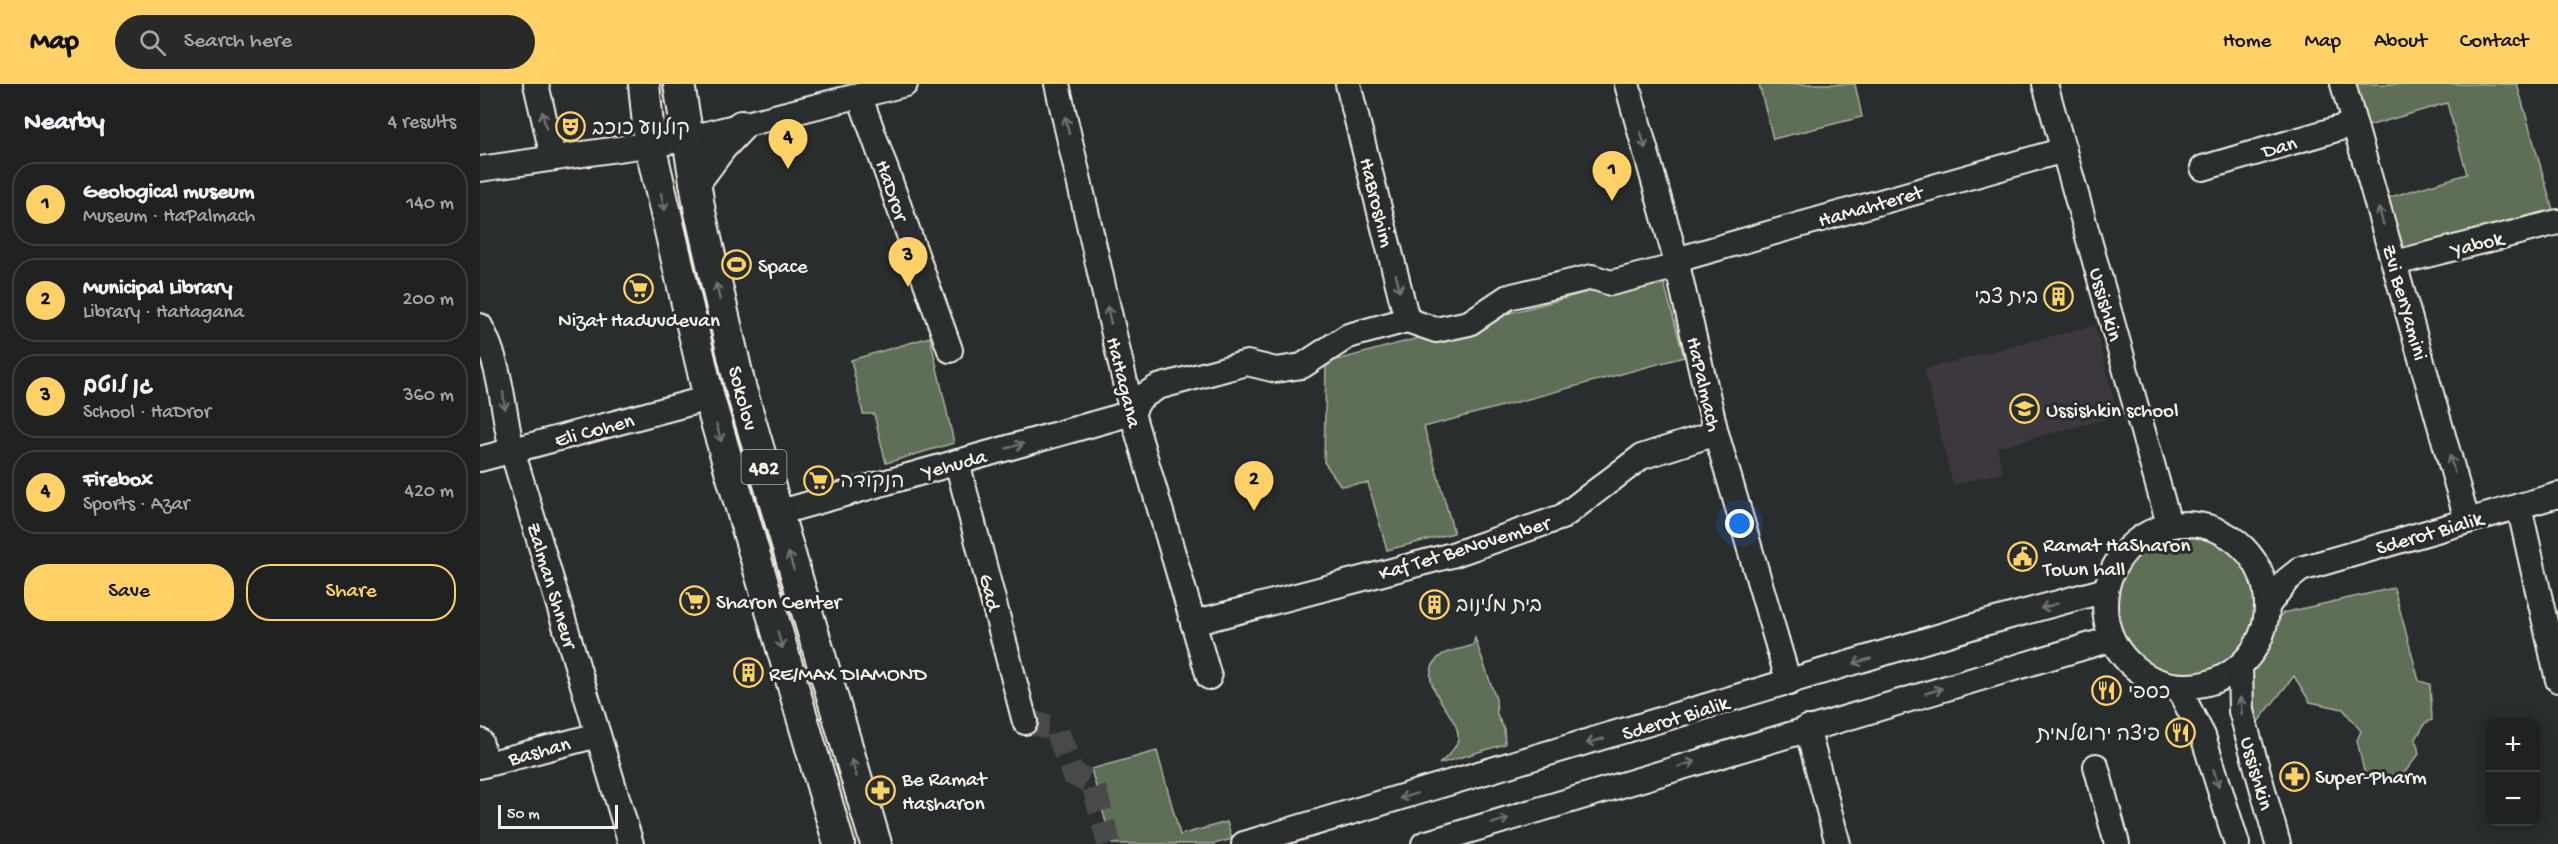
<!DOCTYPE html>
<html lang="en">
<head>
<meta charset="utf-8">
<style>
	:root { --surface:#202222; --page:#282a2a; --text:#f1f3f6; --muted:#a2a4a5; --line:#3d3f40; --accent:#ffd166 }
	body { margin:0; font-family:"Gochi Hand","Playpen Sans Hebrew",sans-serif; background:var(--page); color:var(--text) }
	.controls { position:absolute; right:18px; bottom:18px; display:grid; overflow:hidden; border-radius:12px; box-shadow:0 3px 15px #0003 }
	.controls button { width:54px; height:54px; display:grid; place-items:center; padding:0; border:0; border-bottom:2px solid var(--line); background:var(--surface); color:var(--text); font:30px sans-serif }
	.scale { position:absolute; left:18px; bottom:15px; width:120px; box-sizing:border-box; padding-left:6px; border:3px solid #f4f1e8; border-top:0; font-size:16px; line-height:21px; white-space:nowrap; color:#f4f1e8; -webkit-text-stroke:4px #2a2d2e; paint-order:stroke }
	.you { position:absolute; left:1260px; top:440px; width:21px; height:21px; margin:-15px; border:4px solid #fff; border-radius:50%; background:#1a73e8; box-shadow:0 0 0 9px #1a73e833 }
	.badge { display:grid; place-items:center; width:39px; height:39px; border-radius:50%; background:var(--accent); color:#111; font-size:20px; font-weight:700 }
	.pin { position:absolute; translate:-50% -50px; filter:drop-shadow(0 2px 3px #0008) }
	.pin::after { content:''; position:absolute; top:32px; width:21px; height:18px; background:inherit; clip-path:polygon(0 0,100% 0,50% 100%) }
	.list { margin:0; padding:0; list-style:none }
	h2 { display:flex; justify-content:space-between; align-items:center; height:78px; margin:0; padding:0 24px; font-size:26px }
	h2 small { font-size:20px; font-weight:400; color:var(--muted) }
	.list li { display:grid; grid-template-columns:39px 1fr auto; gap:18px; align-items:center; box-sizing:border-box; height:84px; margin:0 12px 12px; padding:0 12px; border:2px solid var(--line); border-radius:24px }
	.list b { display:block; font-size:22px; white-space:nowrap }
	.list p { margin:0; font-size:20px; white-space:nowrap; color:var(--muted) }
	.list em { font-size:20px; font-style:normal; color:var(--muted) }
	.actions { display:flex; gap:12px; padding:18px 24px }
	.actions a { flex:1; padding:14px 0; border:2px solid var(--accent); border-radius:24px; text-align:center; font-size:21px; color:var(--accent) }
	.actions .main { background:var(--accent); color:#111 }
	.icon { flex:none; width:33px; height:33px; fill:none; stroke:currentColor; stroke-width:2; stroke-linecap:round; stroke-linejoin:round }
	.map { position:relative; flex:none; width:2078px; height:760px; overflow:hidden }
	header { display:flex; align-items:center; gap:36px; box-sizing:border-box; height:84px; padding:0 30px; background:var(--accent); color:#111 }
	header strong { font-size:28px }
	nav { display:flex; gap:33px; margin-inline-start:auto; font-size:21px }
	.search { width:420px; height:54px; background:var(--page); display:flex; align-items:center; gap:15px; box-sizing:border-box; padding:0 21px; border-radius:33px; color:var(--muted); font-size:22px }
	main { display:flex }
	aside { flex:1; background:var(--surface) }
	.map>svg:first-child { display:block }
</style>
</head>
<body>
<header>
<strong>Map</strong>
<div class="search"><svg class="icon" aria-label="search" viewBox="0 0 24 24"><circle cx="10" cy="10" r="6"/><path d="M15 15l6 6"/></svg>Search here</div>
<nav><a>Home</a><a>Map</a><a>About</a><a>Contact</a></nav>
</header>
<main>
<aside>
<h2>Nearby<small>4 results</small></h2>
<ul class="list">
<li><span class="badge">1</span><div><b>Geological museum</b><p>Museum · HaPalmach</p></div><em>140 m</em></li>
<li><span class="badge">2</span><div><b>Municipal Library</b><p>Library · HaHagana</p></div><em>200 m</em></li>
<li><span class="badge">3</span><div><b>גן לוטם</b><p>School · HaDror</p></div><em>360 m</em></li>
<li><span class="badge">4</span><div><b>Firebox</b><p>Sports · Azar</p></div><em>420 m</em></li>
</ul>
<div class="actions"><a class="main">Save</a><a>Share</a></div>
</aside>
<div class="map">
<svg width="2078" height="760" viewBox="0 0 2078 760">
	<rect width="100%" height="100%" fill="#2a2d2e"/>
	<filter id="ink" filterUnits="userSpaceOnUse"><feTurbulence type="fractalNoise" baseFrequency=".0167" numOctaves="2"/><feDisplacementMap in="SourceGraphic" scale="12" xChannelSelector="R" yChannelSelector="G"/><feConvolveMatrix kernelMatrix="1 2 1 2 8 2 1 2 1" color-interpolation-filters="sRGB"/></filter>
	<g filter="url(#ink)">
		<polygon fill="#3c393e" points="1615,241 1638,332 1517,363 1523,388 1473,401 1444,285"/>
		<g fill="#5e6e56" stroke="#a9b09f" stroke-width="1.5">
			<polygon points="1279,0 1375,0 1382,33 1293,55"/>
			<polygon points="1876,0 2037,0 2073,126 1920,166 1904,115 1987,90 1967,19 1888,42"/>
			<polygon points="1181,188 1204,273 944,343 974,449 907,466 888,399 861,402 844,378 846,279"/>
			<polygon points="450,253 474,359 406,379 394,330 383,330 371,276"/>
			<circle cx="1706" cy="521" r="81"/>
			<polygon points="1914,504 1939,597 1950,600 1952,636 1945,639 1936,655 1939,670 1925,688 1886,696 1877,656 1881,647 1863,625 1830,618 1814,592 1777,639 1765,589 1803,529"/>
			<path d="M995 554 1016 615 1017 631 1024 645 1025 660 959 680C965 674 974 667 977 659 987 634 931 603 958 574 967 565 982 566 993 561Z"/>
			<polygon points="677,667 700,751 747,738 752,755 734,760 632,760 611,685"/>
		</g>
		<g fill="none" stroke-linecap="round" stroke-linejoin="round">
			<polyline stroke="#484a4a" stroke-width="24" stroke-dasharray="24 12" stroke-linecap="butt" points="545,638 576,644 593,690 613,699 629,760"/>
			<defs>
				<g id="minor">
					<polyline points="56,0 73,73"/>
					<polyline points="577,0 652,329 729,593"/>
					<polyline points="868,0 927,236"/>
					<polyline points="1147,0 1196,176 1236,349 1309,599"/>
					<polyline points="1565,0 1689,440"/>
					<polyline points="1863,0 1987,436"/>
					<polyline points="380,13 470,266"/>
					<polyline points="1723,84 1874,40"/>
					<polyline points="0,85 207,55 425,0"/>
					<polyline points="1196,176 1584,66"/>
					<polyline points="1915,179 2078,138"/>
					<path d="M0 242C22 282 22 324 32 366L151 760"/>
					<polyline points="652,329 660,314 678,303 767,279 796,286 822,282 868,252 927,236 956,246 989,239 1028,213 1112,193 1131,199 1198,182"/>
					<polyline points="0,375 229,314"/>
					<polyline points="477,378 545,638"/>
					<polyline points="2039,422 2078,596"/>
					<polyline points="297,429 652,329"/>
					<circle cx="1706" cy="521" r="81"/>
					<polyline points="1788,521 1807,496 1821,485 2078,411"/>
					<polyline points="713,539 972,471 1082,433 1161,373 1236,349"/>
					<polyline points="1760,582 1761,627 1798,760"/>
					<polyline points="1697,602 1723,652 1757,760"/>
					<polyline points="1327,644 1358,760"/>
					<polyline points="0,657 6,680"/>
					<polyline points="0,682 118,651"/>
					<polyline points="1616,682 1637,760"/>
					<polyline points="764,760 1501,540 1626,506"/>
					<polyline points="944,760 1631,555"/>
				</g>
				<g id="major">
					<polyline points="164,0 170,61 229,314 359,760"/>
					<polyline points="199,0 220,128 260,302 396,760"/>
					<polyline points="215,98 241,63 261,42"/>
				</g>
			</defs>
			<use href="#minor" stroke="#f4f1e8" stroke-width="28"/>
			<use href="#major" stroke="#f4f1e8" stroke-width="34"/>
			<use href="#minor" stroke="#2a2d2e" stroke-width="24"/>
			<use href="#major" stroke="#2a2d2e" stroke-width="30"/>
		</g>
		<defs><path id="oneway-shaft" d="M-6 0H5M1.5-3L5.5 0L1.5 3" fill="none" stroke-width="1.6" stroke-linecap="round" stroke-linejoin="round" transform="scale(1.5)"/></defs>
		<g stroke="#71726f">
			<use href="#oneway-shaft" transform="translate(64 36) rotate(-103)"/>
			<use href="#oneway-shaft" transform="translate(587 41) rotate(-103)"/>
			<use href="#oneway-shaft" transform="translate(1163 56) rotate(74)"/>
			<use href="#oneway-shaft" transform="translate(183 118) rotate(77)"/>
			<use href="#oneway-shaft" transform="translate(1901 132) rotate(-106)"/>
			<use href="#oneway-shaft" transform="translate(918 199) rotate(76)"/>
			<use href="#oneway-shaft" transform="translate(238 208) rotate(-103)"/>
			<use href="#oneway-shaft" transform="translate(629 231) rotate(-103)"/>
			<use href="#oneway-shaft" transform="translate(24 317) rotate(84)"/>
			<use href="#oneway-shaft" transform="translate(239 349) rotate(74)"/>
			<use href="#oneway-shaft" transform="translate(535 362) rotate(-16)"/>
			<use href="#oneway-shaft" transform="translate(1972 380) rotate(-106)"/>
			<use href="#oneway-shaft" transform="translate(311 477) rotate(-107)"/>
			<use href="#oneway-shaft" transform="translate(1569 522) rotate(164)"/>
			<use href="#oneway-shaft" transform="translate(300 556) rotate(74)"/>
			<use href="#oneway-shaft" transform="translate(1382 577) rotate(163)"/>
			<use href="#oneway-shaft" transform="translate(1454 607) rotate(-16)"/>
			<use href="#oneway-shaft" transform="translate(1761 622) rotate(-95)"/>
			<use href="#oneway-shaft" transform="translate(1115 657) rotate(164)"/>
			<use href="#oneway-shaft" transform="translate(1207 680) rotate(-17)"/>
			<use href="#oneway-shaft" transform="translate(374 684) rotate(-107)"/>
			<use href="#oneway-shaft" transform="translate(1736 694) rotate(73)"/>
			<use href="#oneway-shaft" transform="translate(928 712) rotate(164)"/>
			<use href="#oneway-shaft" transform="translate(1020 737) rotate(-17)"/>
		</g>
	</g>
	<defs>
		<symbol id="theatre-ring" viewBox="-11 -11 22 22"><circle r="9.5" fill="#2a2d2e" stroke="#ffd166" stroke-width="1.5"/><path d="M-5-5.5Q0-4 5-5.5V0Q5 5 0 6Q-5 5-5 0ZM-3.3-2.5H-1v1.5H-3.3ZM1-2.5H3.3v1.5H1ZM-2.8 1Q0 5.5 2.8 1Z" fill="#ffd166"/></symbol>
		<symbol id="stadium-ring" viewBox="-11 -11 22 22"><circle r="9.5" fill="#2a2d2e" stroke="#ffd166" stroke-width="1.5"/><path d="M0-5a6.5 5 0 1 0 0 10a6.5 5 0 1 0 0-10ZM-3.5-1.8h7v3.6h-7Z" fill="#ffd166"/></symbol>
		<symbol id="supermarket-ring" viewBox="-11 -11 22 22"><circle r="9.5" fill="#2a2d2e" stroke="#ffd166" stroke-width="1.5"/><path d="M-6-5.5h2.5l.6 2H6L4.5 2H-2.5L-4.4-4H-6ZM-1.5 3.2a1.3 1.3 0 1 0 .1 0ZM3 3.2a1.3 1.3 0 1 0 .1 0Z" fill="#ffd166"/></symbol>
		<symbol id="building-ring" viewBox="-11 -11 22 22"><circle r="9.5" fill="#2a2d2e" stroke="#ffd166" stroke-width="1.5"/><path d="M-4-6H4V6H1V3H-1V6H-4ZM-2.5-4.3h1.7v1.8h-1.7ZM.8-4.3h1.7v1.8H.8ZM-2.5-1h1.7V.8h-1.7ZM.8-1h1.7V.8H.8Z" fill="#ffd166"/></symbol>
		<symbol id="school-ring" viewBox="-11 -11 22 22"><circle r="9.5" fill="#2a2d2e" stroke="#ffd166" stroke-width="1.5"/><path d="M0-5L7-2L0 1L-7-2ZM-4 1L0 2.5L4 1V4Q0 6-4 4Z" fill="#ffd166"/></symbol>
		<symbol id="civic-ring" viewBox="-11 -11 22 22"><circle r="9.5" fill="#2a2d2e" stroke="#ffd166" stroke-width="1.5"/><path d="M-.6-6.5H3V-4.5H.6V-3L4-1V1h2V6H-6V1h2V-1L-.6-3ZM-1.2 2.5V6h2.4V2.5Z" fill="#ffd166"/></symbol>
		<symbol id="restaurant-ring" viewBox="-11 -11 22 22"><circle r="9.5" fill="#2a2d2e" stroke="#ffd166" stroke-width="1.5"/><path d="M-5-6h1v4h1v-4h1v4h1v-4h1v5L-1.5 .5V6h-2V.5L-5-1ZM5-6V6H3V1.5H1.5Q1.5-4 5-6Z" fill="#ffd166"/></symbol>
		<symbol id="pharmacy-ring" viewBox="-11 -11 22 22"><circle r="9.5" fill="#2a2d2e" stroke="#ffd166" stroke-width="1.5"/><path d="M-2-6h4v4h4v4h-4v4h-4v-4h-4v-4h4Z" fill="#ffd166"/></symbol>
	</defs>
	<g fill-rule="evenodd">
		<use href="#theatre-ring" x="74" y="26" width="33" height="33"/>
		<use href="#stadium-ring" x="240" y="164" width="33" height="33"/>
		<use href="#supermarket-ring" x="142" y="188" width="33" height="33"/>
		<use href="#building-ring" x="1562" y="196" width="33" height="33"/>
		<use href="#school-ring" x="1528" y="308" width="33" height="33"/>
		<use href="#supermarket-ring" x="322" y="380" width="33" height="33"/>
		<use href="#civic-ring" x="1526" y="456" width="33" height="33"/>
		<use href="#supermarket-ring" x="198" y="500" width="33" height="33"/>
		<use href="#building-ring" x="938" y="504" width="33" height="33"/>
		<use href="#building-ring" x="252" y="572" width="33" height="33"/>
		<use href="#restaurant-ring" x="1610" y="590" width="33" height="33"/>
		<use href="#restaurant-ring" x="1684" y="632" width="33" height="33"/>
		<use href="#pharmacy-ring" x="1798" y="676" width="33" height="33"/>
		<use href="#pharmacy-ring" x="384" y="690" width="33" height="33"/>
	</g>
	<g text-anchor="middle" stroke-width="6" stroke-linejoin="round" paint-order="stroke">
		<rect fill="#2a2d2e" stroke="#b7b6b0" stroke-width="1.5" x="261.5" y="366" width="45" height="34" rx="4.5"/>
		<g font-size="20" font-weight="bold" fill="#f4f1e8">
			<text x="284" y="390">482</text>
		</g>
		<g font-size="21" fill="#f4f1e8" stroke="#2a2d2e" text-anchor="start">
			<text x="112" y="50">קולנוע כוכב</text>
			<text x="278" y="188">Space</text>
			<text x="1558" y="219" text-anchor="end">בית צבי</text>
			<text x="159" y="242" text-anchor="middle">Nizat Haduvdevan</text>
			<text x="1566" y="332">Ussishkin school</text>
			<text x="360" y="403">הנקודה</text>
			<text x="1563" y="467">Ramat HaSharon<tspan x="1563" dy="24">Town hall</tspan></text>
			<text x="236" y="524">Sharon Center</text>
			<text x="976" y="527">בית מלינוב</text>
			<text x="289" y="596">RE/MAX DIAMOND</text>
			<text x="1648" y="614">כספי</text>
			<text x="1680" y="656" text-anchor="end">פיצה ירושלמית</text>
			<text x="1835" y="699">Super-Pharm</text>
			<text x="422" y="701">Be Ramat<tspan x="422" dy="24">Hasharon</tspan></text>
		</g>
		<g font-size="21" fill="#f4f1e8" stroke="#2a2d2e">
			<text transform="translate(1799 62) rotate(-16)" y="7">Dan</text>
			<text transform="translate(413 106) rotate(71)" y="7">HaDror</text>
			<text transform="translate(898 118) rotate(76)" y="7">HaBroshim</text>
			<text transform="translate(1390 121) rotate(-16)" y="7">HaMahteret</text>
			<text transform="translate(1997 159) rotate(-14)" y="7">Yabok</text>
			<text transform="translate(1926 218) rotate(74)" y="7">Zvi BenYamini</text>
			<text transform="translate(1627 220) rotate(74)" y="7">Ussishkin</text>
			<text transform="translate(645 298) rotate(76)" y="7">HaHagana</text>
			<text transform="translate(1225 300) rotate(77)" y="7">HaPalmach</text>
			<text transform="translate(264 314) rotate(75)" y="7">Sokolov</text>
			<text transform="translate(114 345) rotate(-15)" y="7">Eli Cohen</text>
			<text transform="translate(474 379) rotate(-15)" y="7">Yehuda</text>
			<text transform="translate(1949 448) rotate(-16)" y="7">Sderot Bialik</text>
			<text transform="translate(984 463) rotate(-17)" y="7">Kaf Tet BeNovember</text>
			<text transform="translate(73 501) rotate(73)" y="7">Zalman Shneur</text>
			<text transform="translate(511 508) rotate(76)" y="7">Gad</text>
			<text transform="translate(1195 633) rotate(-17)" y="7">Sderot Bialik</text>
			<text transform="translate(59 666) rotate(-15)" y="7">Bashan</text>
			<text transform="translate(1778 689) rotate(74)" y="7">Ussishkin</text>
		</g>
	</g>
</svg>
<div class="controls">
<button>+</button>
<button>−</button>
</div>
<div class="scale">50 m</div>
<div class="you"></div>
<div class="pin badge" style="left:1132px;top:117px">1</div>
<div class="pin badge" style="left:774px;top:427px">2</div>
<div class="pin badge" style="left:428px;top:203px">3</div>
<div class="pin badge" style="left:308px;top:85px">4</div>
</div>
</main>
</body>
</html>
